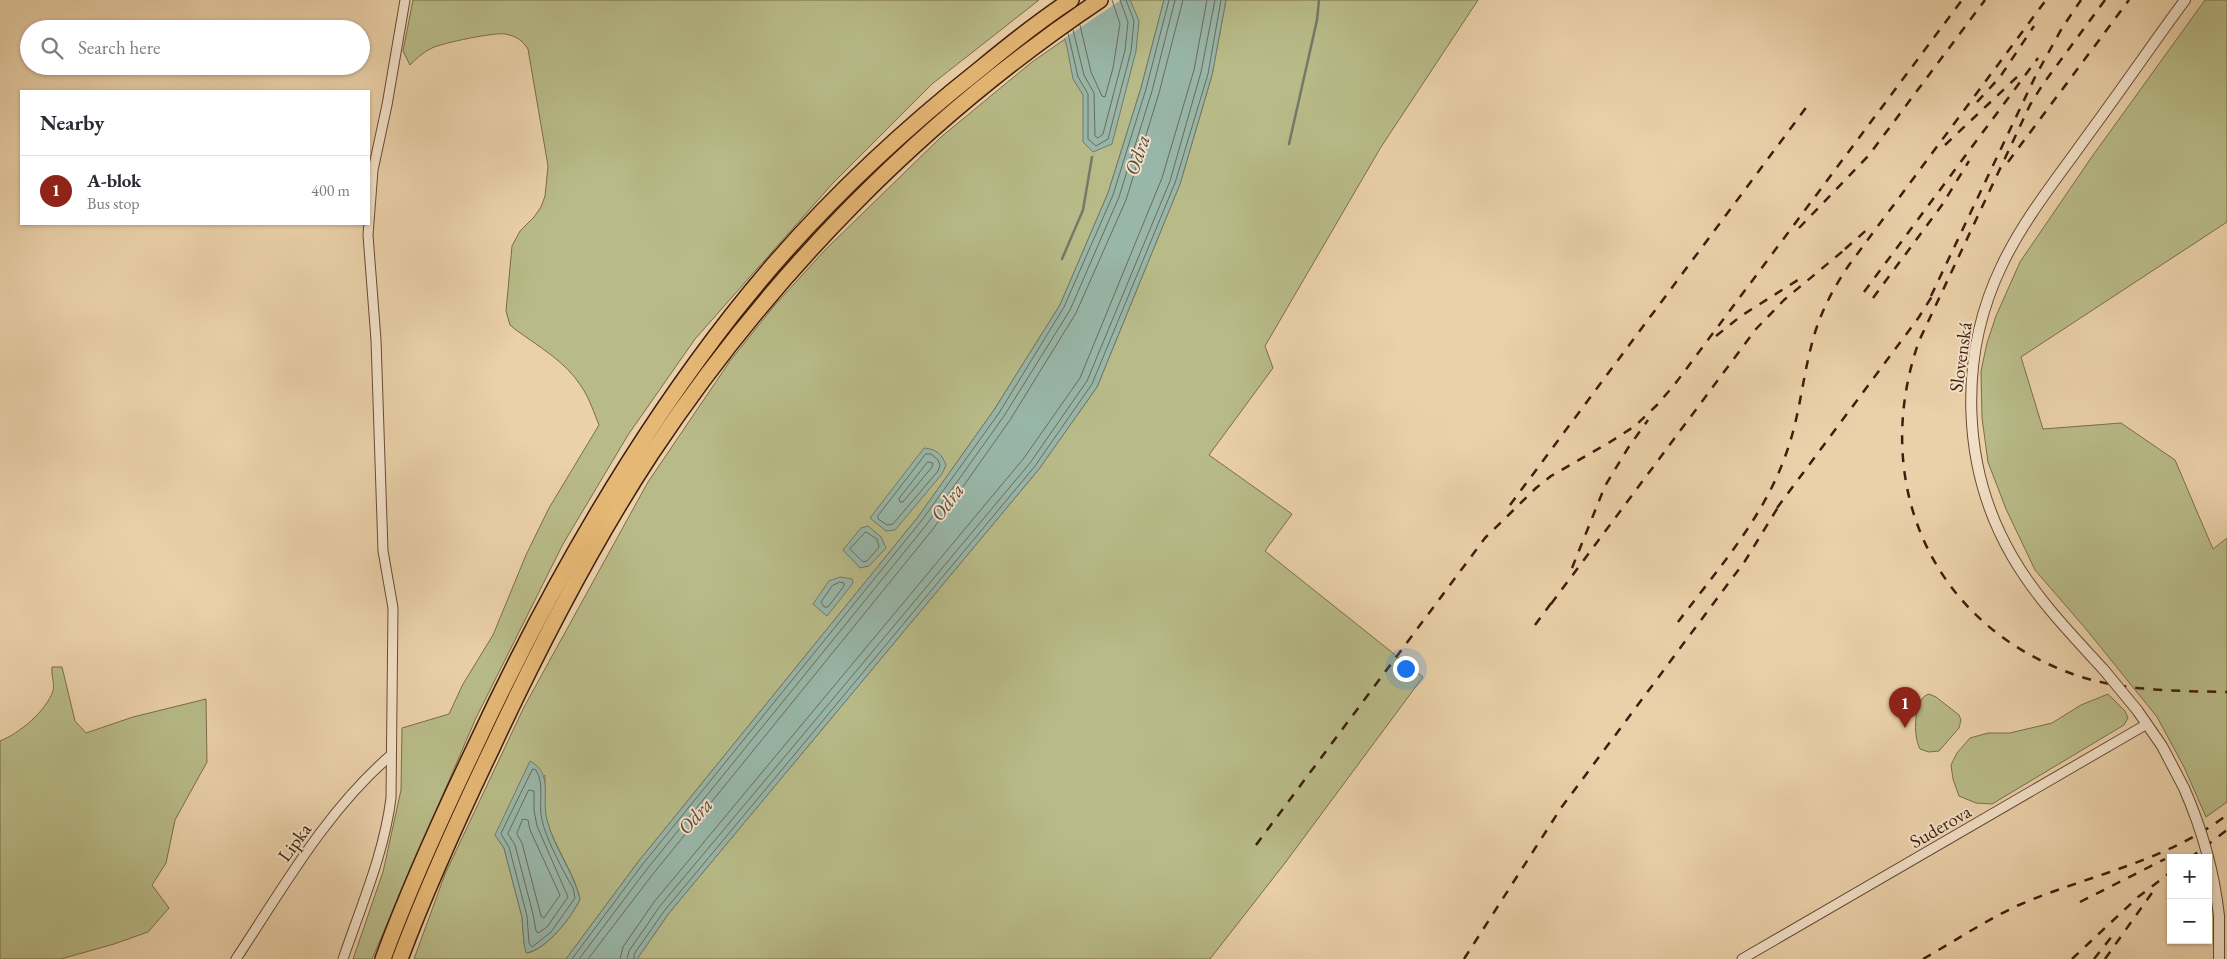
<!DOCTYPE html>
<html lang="en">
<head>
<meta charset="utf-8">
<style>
	:root { --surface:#fff; --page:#f2f2f3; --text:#2b2b33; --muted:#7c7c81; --line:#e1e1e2; --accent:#8f2418 }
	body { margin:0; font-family:"EB Garamond",serif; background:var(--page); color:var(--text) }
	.controls { position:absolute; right:15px; bottom:15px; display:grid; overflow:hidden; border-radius:0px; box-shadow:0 1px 4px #0004 }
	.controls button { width:45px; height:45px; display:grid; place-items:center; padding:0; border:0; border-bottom:1px solid var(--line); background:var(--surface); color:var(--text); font:25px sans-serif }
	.you { position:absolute; left:1405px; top:668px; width:18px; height:18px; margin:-12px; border:4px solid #fff; border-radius:50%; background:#1a73e8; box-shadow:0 0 0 8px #1a73e833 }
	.badge { display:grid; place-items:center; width:32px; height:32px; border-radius:50%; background:var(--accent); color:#fff; font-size:16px; font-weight:700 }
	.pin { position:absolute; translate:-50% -41px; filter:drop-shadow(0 1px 2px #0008) }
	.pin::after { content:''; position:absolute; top:26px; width:18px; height:15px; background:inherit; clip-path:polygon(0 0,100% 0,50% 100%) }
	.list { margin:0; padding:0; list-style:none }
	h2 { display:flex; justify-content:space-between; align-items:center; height:65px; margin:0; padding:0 20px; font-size:21px }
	h2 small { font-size:16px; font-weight:400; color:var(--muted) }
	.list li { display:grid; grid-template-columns:32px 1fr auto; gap:15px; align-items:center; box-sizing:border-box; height:70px; padding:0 20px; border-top:1px solid var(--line) }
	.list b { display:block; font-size:19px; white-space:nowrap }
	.list p { margin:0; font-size:16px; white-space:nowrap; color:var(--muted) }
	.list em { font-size:16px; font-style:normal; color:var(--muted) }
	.icon { flex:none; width:28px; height:28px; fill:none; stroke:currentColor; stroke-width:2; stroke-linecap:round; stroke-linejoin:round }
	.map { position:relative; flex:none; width:2227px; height:959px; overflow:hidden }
	.search { position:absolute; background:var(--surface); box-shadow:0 1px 4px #0004; left:20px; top:20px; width:350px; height:55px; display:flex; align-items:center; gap:12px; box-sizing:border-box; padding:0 18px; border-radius:28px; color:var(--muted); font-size:19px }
	.panel { position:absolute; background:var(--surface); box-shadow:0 1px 4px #0004; left:20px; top:90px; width:350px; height:135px; border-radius:0px }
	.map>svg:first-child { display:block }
</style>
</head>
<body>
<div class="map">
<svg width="2227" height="959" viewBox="0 0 2227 959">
	<rect width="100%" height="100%" fill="#ebd1aa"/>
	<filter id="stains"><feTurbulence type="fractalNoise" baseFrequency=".004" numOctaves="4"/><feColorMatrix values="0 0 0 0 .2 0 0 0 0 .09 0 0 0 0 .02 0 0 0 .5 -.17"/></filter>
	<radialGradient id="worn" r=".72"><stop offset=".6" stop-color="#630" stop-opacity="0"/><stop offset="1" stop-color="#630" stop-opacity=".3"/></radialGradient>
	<g fill="#b8bb88" stroke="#7c6c4a" fill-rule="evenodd">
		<path d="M413 0H1039L932 84 833 183 695 339 628 435 563 544 476 718 372 959H353L383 872 401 790 402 728 449 714 463 684 493 635 526 555 549 508 599 425C594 413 589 397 581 386 566 362 538 346 516 330L510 325 506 311 512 246 520 231 534 217 541 207 545 196 548 166 528 49C522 40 516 36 505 34 495 32 442 43 432 48 423 52 416 59 410 65L403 51Z"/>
		<path d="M1121 0H1164L1141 88 1108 193 1060 305 994 410 918 517 638 862 566 959H414L445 874 524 707 648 482 730 361 774 306 825 250 941 137 1032 62ZM545 775C545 790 543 806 547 821 555 848 574 872 580 899 572 917 546 950 527 953L524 943 522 917 504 848 498 839Z"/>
		<polygon points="1226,0 1478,0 1381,147 1265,346 1273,368 1209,455 1292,514 1265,551 1423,677 1285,863 1210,959 637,959 669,913 1039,469 1097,387 1180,184 1212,75"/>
		<polygon points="2205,0 2227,0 2227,222 2021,357 2043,429 2121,423 2175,460 2213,549 2227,538 2227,802 2206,817 2184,767 2157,717 2086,629 2035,570 2006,509 1988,462 1982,418 1981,371 1987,343 1996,316 2020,262 2091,158"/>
		<path d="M52 667H62L75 721 86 733 133 717 206 699 207 762 175 820 166 863 152 885 169 908 148 932 114 944 61 959H0V741C20 733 46 711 53 691 55 684 51 675 52 667Z"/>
		<path d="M1929 694 1936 697 1959 715 1961 720 1959 728 1939 751 1929 752 1920 749C1913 737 1913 698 1929 694Z"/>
		<polygon points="2108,694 2125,711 2128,718 2124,725 1992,804 1976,803 1959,796 1953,779 1951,765 1957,753 1970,738 1988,733 2010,733 2052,723 2081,705"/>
	</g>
	<g fill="#98b7a9" stroke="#74796b">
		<polygon points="1053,0 1130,0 1139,21 1136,51 1112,144 1093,152 1083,142 1083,95 1073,79 1067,47"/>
		<polygon points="1164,0 1226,0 1212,75 1180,184 1097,387 1039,469 669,913 637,959 566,959 638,862 918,517 994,410 1060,305 1108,193 1141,88"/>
		<path d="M924 448C936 449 942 454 946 465L942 474 895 530 886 531 870 518Z"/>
		<polygon points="868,526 881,537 886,548 869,566 860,568 843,550 861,528"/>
		<polygon points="840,577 852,579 853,583 827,616 813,604 829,581"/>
		<path d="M530 761C554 774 541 798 547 820 554 848 573 871 580 899 572 917 546 950 526 953L524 943 522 917 504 848 495 835Z"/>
	</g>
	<polygon fill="#ebd1aa" points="1053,0 1121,0 1062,40 1051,2"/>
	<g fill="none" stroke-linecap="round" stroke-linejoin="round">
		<g stroke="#6c6a5b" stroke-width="1">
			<polyline points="1080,25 1091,72 1102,96 1105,97 1113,68 1120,24 1112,0"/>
			<polyline points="1073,30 1084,75 1094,93 1095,136 1098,138 1103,134 1125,50 1128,22 1120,0"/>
			<polyline points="1068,33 1078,77 1088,94 1088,139 1096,146 1108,139 1131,51 1134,21 1126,0"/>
			<polygon points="926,454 931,454 938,460 940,465 938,471 893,524 887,525 878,519 878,516"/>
			<polygon points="928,462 933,463 932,467 903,502 900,502 899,499"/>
			<polygon points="866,532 877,539 879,547 867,561 863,562 850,549"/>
			<polygon points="840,582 844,583 844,586 828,607 824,607 821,602 832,586"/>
			<path d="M533 769 536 770C545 784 538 805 542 820 546 839 563 871 573 888L575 898 551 932 532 947 529 943 527 916 509 847 501 834Z"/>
			<polygon points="529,790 534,791 534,810 537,826 568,897 547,927 538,933 536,931 533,914 515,845 508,834"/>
			<polygon points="523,819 528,820 530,830 560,895 544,918 541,916 522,843 517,834"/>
			<polyline points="572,959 642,865 922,520 999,413 1064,307 1113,195 1146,89 1169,0"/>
			<polyline points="579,959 647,869 927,524 1004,416 1070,310 1119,197 1152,91 1175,0"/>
			<polyline points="588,959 653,874 933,529 1010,420 1076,313 1126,200 1159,93 1183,0"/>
			<polyline points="620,959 623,947 654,902 1024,458 1080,378 1162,178 1194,70 1207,0"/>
			<polyline points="627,959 629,951 660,906 1030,463 1087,381 1170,181 1201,72 1215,0"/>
			<polyline points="634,959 634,954 665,910 1035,466 1092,384 1175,183 1208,74 1221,0"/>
		</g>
		<g stroke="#74796b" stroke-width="2.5">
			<polyline points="1289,144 1317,20 1319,0"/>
			<polyline points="1062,259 1083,210 1092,157"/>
		</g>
		<defs>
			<g id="minor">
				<path d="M236 959C283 888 326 811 391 755"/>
				<path d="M343 959C361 906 384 854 391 798L393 608 383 551 376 340 368 235 373 170 387 105 405 0"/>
				<polyline points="1742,959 2147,724"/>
			</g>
			<g id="tertiary">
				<path d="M2104 670C2071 634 2036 598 2012 556 1961 468 1958 356 2002 265 2024 219 2056 180 2085 139 2119 93 2151 46 2185 0"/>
				<polyline points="2137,710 2162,746 2184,788"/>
				<polyline points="2219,959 2219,916"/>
			</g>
			<g id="motorway">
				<path d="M383 959C409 888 441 818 474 749 545 596 628 448 732 315 804 223 889 141 980 69 1009 45 1039 21 1071 0"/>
				<path d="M400 959C427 887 459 817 492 748 539 647 590 547 651 454 770 275 921 120 1100 0"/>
			</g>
		</defs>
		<use href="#minor" stroke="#6a4a34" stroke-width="11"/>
		<use href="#tertiary" stroke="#6a4a34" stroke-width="12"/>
		<use href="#motorway" stroke="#3f1d0d" stroke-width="18"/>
		<use href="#minor" stroke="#f2e1c8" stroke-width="9"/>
		<use href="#tertiary" stroke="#f2e1c8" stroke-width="10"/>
		<use href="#motorway" stroke="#e6b875" stroke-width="15"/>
		<g stroke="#3f1d0d" stroke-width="2.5" stroke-dasharray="9 9" stroke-linecap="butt">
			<path d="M2105 0 2043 84 2030 105 1919 341C1870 480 1930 622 2070 673 2117 691 2177 691 2227 692"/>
			<polyline points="1977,102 2000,77 2034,26"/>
			<polyline points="1945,145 2017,77"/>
			<polyline points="2008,162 2129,0"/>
			<polyline points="1799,228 1869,155 1985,0"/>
			<polyline points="1845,249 1871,226"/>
			<polyline points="1864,292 2038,58"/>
			<polyline points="1931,296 2035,77 2062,28 2081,0"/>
			<polyline points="1873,298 1942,205 1969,161"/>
			<polyline points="1716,336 1741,316 1801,278"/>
			<polyline points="1510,505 1808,105"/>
			<polyline points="1777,508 1919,317 1936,290"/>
			<polyline points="1572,568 1605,486 1628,448 1648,420"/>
			<polyline points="1551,604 1756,329 1784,300 1849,246"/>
			<path d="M1678 622C1718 569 1764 517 1786 454 1799 419 1802 382 1811 347 1818 317 1832 290 1849 265L2046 0"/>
			<polyline points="1535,625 1555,598"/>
			<polyline points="1256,845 1485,538 1536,488 1551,476 1610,442 1635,426 1657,405 1675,384 1962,0"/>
			<polyline points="2190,858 2227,830"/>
			<polyline points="2080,902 2165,859"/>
			<polyline points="1464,959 1561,808 1745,561 1780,504"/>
			<path d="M1923 959C1955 941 1986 920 2019 905 2091 874 2163 863 2227 815"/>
			<polyline points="2072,959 2138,897 2171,872"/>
			<polyline points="2094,959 2113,935"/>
			<polyline points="2105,959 2154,890"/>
		</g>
		<defs>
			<g id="tertiary-bridge">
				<polyline points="2104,670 2137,710"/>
				<path d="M2184 788C2202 829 2214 871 2219 916"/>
			</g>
		</defs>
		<use href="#tertiary-bridge" stroke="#6a4a34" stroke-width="12" stroke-linecap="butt"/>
		<use href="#tertiary-bridge" stroke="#f2e1c8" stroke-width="10"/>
	</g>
	<g text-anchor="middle" stroke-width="4" stroke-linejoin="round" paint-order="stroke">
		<g font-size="19" fill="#3f1d0d" stroke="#f2e1c8">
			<text transform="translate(1960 357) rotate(-82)" y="7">Slovenská</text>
			<text transform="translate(1940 826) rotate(-30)" y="7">Suderova</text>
			<text transform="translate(294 842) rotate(-54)" y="7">Lipka</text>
		</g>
		<g font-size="20" font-style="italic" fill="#5a4b3c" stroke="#f2e1c8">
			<text transform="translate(1137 155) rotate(-72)" y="7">Odra</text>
			<text transform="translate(947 502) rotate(-53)" y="7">Odra</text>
			<text transform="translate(695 816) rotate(-48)" y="7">Odra</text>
		</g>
	</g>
	<rect width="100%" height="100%" filter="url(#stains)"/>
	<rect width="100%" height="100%" fill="url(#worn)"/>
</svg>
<div class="controls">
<button>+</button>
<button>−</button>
</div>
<div class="you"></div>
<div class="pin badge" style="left:1905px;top:728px">1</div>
<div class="search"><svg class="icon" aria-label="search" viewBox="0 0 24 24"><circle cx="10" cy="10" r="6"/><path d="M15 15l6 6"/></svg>Search here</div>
<section class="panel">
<h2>Nearby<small></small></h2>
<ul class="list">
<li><span class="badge">1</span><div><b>A-blok</b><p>Bus stop</p></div><em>400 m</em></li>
</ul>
</section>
</div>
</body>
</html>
